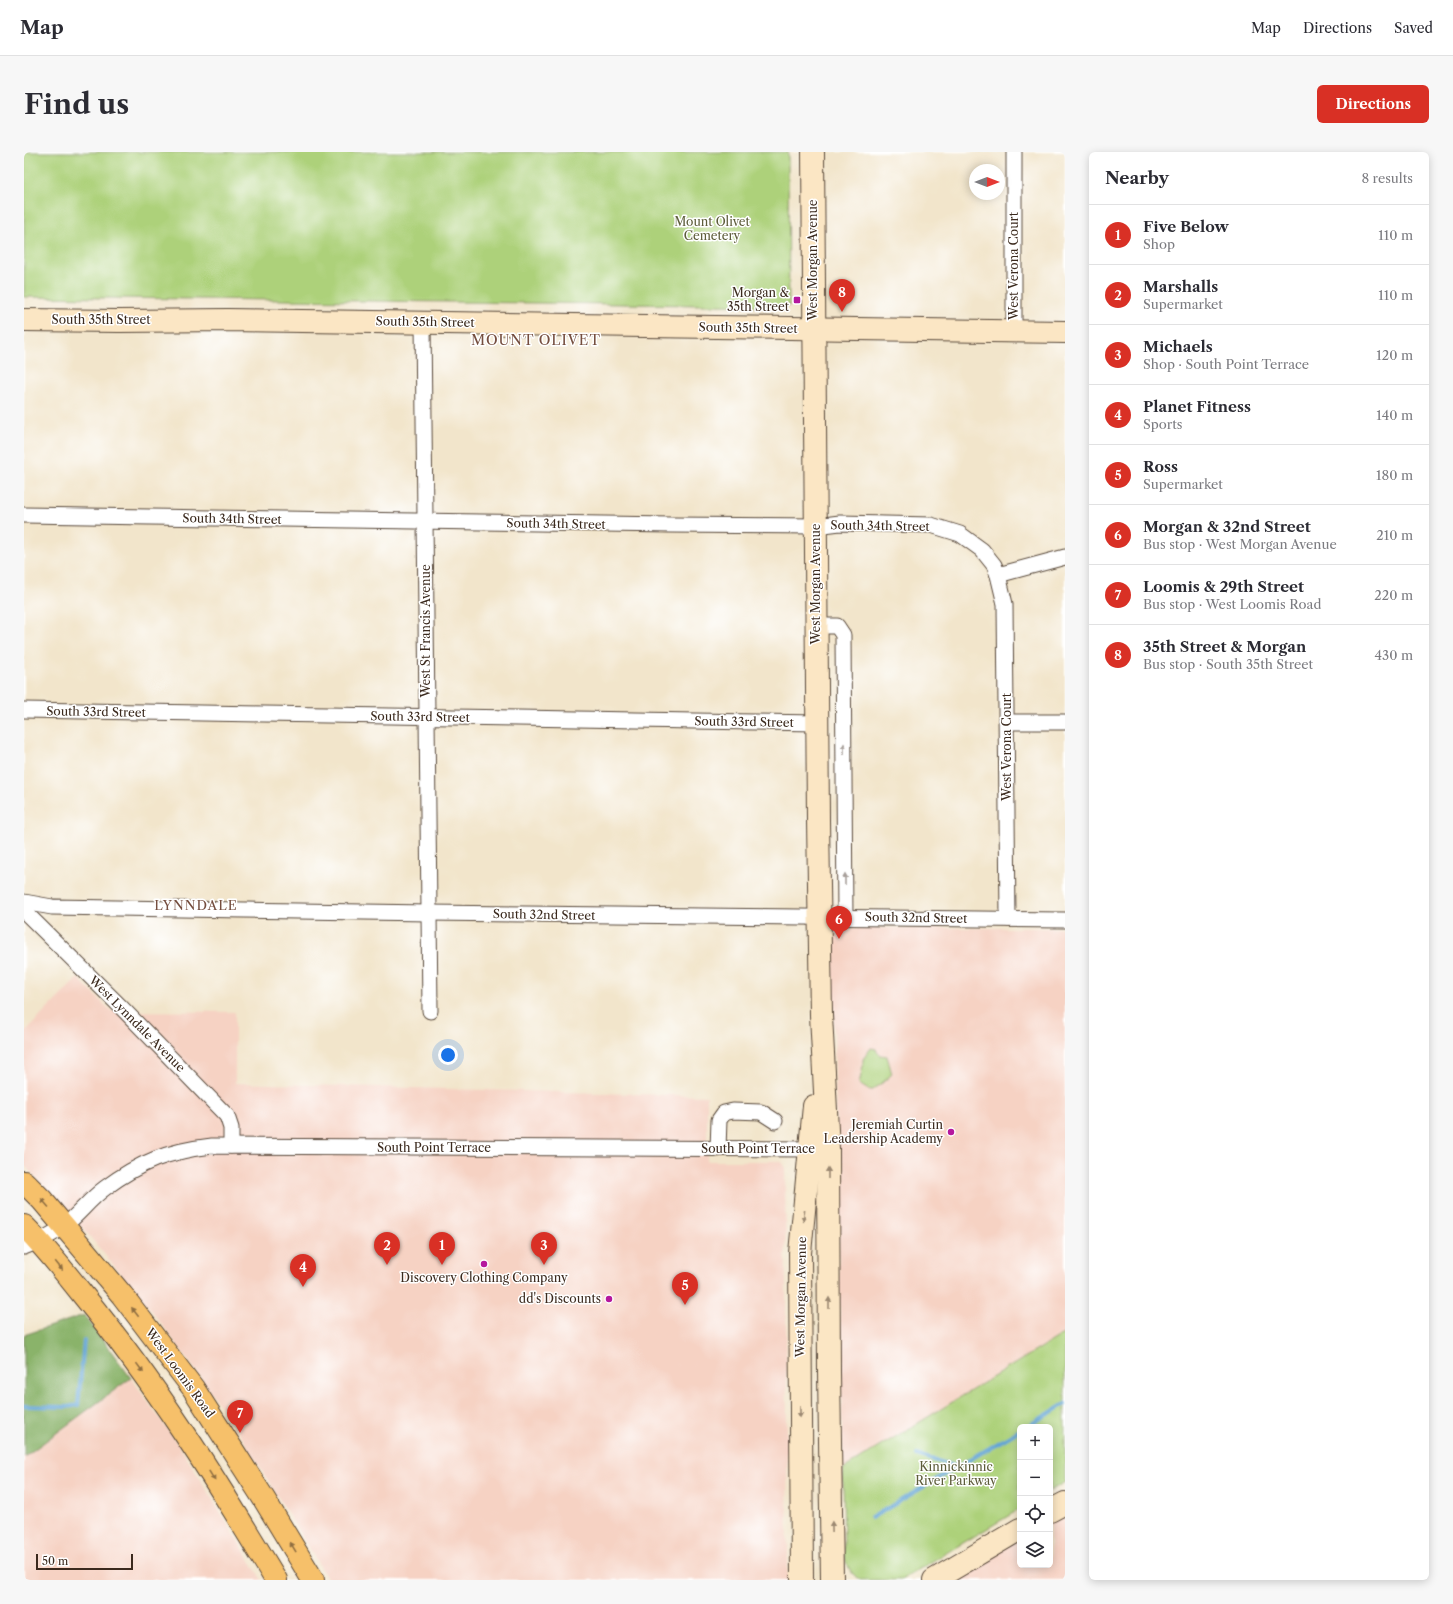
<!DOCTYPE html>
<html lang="en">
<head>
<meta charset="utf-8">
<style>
	:root { --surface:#fff; --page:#f7f7f7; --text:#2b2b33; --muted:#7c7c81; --line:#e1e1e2; --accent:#d93025 }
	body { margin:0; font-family:"Libre Caslon Text",serif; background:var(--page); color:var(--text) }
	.controls { position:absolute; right:12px; bottom:12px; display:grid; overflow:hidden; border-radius:6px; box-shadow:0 2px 10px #0003 }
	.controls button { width:36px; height:36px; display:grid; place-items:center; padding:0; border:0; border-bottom:1px solid var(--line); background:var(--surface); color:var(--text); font:20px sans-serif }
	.compass { position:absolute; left:945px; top:12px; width:36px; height:36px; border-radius:50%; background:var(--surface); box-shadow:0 2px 10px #0003; rotate:90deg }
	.scale { position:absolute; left:12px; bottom:10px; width:97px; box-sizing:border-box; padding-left:4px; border:2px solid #3b2a1e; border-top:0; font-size:11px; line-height:14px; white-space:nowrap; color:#3b2a1e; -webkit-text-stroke:3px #fff; paint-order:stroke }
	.you { position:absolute; left:424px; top:903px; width:14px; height:14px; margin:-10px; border:3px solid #fff; border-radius:50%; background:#1a73e8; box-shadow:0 0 0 6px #1a73e833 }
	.badge { display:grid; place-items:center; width:26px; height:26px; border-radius:50%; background:var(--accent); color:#fff; font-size:13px; font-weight:700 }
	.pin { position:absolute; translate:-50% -33px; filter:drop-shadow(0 1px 2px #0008) }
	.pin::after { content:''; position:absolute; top:21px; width:14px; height:12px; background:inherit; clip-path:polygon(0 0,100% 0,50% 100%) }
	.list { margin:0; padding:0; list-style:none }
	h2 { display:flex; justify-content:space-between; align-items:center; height:52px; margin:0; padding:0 16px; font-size:17px }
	h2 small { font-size:13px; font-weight:400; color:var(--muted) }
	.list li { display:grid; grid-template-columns:26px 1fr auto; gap:12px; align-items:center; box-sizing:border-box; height:60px; padding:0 16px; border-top:1px solid var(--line) }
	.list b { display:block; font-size:15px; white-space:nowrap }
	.list p { margin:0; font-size:13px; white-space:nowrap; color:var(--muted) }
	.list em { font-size:13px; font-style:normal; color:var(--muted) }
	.icon { flex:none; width:22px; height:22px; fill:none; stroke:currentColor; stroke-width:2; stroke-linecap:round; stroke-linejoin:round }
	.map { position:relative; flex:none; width:1041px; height:1428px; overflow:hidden; border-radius:6px }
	header { display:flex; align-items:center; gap:24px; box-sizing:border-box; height:56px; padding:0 20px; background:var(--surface); border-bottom:1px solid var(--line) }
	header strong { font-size:19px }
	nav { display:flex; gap:22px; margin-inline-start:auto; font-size:14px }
	.intro { display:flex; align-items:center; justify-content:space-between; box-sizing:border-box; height:96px; padding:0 24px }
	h1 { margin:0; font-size:28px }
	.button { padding:10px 18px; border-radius:6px; background:var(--accent); color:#fff; font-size:14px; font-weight:700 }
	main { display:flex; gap:24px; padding:0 24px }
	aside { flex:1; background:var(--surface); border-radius:6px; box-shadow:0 2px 10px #0003 }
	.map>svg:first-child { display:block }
</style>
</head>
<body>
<header>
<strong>Map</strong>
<nav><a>Map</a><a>Directions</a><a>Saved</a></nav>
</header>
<div class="intro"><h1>Find us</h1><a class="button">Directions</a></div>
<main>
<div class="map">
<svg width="1041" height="1428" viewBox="0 0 1041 1428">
	<rect width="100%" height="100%" fill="#fff"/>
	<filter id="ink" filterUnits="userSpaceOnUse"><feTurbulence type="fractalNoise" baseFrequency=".025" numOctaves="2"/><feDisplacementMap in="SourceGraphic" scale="8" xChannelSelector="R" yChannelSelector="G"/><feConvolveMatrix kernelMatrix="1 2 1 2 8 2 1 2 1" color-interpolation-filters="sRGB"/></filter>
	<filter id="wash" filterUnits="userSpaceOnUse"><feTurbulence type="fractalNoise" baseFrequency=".012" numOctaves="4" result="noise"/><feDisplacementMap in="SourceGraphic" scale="16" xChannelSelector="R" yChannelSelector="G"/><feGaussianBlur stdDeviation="0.9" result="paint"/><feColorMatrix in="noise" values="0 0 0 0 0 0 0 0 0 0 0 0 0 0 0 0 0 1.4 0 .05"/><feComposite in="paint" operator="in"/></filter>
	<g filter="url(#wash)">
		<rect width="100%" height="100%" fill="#f2e5cb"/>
		<g fill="#f6d2c3">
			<polygon points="808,776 1041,776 1041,1184 819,1317"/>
			<polygon points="54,826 87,859 211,860 211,931 683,944 683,1009 755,1009 760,1013 761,1016 764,1428 304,1428 219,1287 172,1219 128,1159 61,1079 0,1013 0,881"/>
			<polygon points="107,1226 156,1295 238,1428 0,1428 0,1305"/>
			<polygon points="1041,1351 1041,1428 910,1428 996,1377 996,1413 1026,1413 1026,1359"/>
		</g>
		<g fill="#add17a" stroke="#747e4c">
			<polygon points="0,0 764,0 765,154 0,145"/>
			<path d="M847 896 852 897C854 903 856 903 863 904L868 922 856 933 846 939 835 932 839 914V907Z"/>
			<path d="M1041 1181V1330L1026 1339V1275H996V1357L877 1428H836C827 1422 822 1413 820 1402L819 1317Z"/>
		</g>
		<polygon fill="#8ab36a" stroke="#626e44" points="60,1163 107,1226 0,1305 0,1183"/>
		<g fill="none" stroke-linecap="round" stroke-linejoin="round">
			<g stroke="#62a4d6" stroke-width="4">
				<polyline points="0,1254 43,1255 54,1253 60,1188"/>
				<polyline points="1002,1275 1041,1252"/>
				<polyline points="893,1303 934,1315"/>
				<polyline points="847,1366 996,1278"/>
			</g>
		</g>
	</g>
	<g filter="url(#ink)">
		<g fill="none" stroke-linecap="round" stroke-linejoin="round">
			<defs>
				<g id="street">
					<polyline points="990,0 990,179"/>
					<polyline points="399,170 406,859"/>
					<polyline points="0,363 647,373 792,374 816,371 907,373 936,382 958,398 970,413 974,423 981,452 984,767"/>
					<polyline points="974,423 1041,405"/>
					<polyline points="793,474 813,474 819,483 821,766"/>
					<polyline points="0,558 793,571"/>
					<polyline points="984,570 1041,570"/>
					<polyline points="0,750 28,755 405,761 1041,768"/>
					<polyline points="0,757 4,763 96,854 203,964 207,976 207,994"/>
					<polyline points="694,997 695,968 700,961 709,959 737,960 751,969"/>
					<path d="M0 1095C14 1090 28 1083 40 1074 55 1062 66 1047 81 1036 116 1010 144 999 188 994L795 997"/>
				</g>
				<g id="secondary">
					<polyline points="789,0 794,668 797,863 804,997 805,1220 808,1428"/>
					<polyline points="0,168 95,169 204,168 1041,180"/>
					<polyline points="1026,1359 1041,1351"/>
					<polyline points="778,1428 776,1101 790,954"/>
					<polyline points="910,1428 996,1377"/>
				</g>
				<g id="primary">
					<polyline points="0,1030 18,1048 98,1143 169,1236 240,1347 289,1428"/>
					<path d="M0 1074C21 1095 40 1119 59 1143 132 1232 193 1329 252 1428"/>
				</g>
			</defs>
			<use href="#street" stroke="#564638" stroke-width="17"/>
			<use href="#secondary" stroke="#564638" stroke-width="24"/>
			<use href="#primary" stroke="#564638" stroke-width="24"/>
			<use href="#street" stroke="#fff" stroke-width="15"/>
			<use href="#secondary" stroke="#fbe6c4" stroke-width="22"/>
			<use href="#primary" stroke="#f6c06b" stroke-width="22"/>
		</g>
		<defs><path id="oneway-solid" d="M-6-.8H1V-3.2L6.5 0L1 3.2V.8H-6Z"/></defs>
		<g fill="#a79f9a">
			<use href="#oneway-solid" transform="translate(820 597) rotate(-90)"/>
			<use href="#oneway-solid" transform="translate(821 727) rotate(-90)"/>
		</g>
		<g fill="#9b8871">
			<use href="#oneway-solid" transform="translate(804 1021) rotate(-90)"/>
			<use href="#oneway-solid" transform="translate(780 1064) rotate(96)"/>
			<use href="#oneway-solid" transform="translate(805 1151) rotate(-90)"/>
			<use href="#oneway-solid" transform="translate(776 1260) rotate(89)"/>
			<use href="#oneway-solid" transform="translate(808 1375) rotate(-91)"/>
		</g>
		<g fill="#8f6e41">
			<use href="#oneway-solid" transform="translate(21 1051) rotate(-131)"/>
			<use href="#oneway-solid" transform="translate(35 1114) rotate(51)"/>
			<use href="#oneway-solid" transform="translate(111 1160) rotate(-127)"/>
			<use href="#oneway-solid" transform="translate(116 1216) rotate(54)"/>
			<use href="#oneway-solid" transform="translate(188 1324) rotate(58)"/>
			<use href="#oneway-solid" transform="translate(269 1395) rotate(-121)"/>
		</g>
	</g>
	<g fill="#b5179e" stroke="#fff" stroke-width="1.5">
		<rect x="769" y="144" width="8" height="8" rx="2"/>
		<circle cx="927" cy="980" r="4"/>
		<circle cx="460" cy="1112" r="4"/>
		<circle cx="585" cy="1147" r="4"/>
	</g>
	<g text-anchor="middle" stroke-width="3" stroke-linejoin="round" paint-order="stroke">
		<g font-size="12" fill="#5d5c3a" stroke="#fff">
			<text x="688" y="74">Mount Olivet<tspan x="688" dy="14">Cemetery</tspan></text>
			<text x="932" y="1319">Kinnickinnic<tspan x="932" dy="14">River Parkway</tspan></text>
		</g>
		<g font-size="12" fill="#3b2a1e" stroke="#fff">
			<text transform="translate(789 108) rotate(-90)" y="4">West Morgan Avenue</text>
			<text transform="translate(990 114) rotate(-90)" y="4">West Verona Court</text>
			<text x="77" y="172">South 35th Street</text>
			<text transform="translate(401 170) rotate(1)" y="4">South 35th Street</text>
			<text transform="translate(724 176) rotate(1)" y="4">South 35th Street</text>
			<text transform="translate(208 367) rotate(1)" y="4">South 34th Street</text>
			<text transform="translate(532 372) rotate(1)" y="4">South 34th Street</text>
			<text transform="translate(856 374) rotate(1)" y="4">South 34th Street</text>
			<text transform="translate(792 432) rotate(-90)" y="4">West Morgan Avenue</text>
			<text transform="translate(402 479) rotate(-90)" y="4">West St Francis Avenue</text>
			<text transform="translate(72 560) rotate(1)" y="4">South 33rd Street</text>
			<text transform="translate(396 565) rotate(1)" y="4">South 33rd Street</text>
			<text transform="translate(720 570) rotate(1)" y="4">South 33rd Street</text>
			<text transform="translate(983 595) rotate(-90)" y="4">West Verona Court</text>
			<text transform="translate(520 763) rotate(1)" y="4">South 32nd Street</text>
			<text transform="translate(892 766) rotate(1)" y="4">South 32nd Street</text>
			<text transform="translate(113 872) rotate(45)" y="4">West Lynndale Avenue</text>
			<text x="410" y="1000">South Point Terrace</text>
			<text x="734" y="1001">South Point Terrace</text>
			<text transform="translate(777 1145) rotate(-89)" y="4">West Morgan Avenue</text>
			<text transform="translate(156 1221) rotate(54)" y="4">West Loomis Road</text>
		</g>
		<g font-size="12" fill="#3b2a1e" stroke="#fff" text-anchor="end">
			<text x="765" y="145">Morgan &amp;<tspan x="765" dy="14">35th Street</tspan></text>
			<text x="919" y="977">Jeremiah Curtin<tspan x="919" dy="14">Leadership Academy</tspan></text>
			<text x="460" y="1130" text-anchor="middle">Discovery Clothing Company</text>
			<text x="577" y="1151">dd's Discounts</text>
		</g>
		<g font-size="13" letter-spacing="1" fill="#754e3f" stroke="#fff">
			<text x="172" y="758">LYNNDALE</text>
		</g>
		<g font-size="14" letter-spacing="1" fill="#754e3f" stroke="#fff">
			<text x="512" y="193">MOUNT OLIVET</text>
		</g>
	</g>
</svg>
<div class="controls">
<button>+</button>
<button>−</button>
<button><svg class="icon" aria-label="locate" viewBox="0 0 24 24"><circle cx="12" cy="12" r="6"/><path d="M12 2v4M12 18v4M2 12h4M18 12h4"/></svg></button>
<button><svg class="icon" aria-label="layers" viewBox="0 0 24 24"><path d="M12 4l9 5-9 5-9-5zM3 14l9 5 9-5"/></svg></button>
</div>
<svg class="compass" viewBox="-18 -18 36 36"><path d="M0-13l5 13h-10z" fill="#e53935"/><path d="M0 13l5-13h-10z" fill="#7c7c81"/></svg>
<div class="scale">50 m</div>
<div class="you"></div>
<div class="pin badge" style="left:418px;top:1113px">1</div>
<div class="pin badge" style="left:363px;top:1113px">2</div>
<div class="pin badge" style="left:520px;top:1113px">3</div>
<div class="pin badge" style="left:279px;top:1135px">4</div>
<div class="pin badge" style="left:661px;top:1153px">5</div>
<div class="pin badge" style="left:815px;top:787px">6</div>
<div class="pin badge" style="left:216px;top:1281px">7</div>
<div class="pin badge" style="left:818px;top:160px">8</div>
</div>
<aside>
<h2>Nearby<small>8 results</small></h2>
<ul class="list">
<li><span class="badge">1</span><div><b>Five Below</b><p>Shop</p></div><em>110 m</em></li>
<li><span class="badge">2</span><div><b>Marshalls</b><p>Supermarket</p></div><em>110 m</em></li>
<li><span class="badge">3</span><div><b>Michaels</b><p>Shop · South Point Terrace</p></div><em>120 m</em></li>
<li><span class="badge">4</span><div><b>Planet Fitness</b><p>Sports</p></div><em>140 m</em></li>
<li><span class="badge">5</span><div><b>Ross</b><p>Supermarket</p></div><em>180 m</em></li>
<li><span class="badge">6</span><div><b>Morgan &amp; 32nd Street</b><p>Bus stop · West Morgan Avenue</p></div><em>210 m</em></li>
<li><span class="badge">7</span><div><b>Loomis &amp; 29th Street</b><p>Bus stop · West Loomis Road</p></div><em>220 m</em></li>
<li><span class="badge">8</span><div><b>35th Street &amp; Morgan</b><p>Bus stop · South 35th Street</p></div><em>430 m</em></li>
</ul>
</aside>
</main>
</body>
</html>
